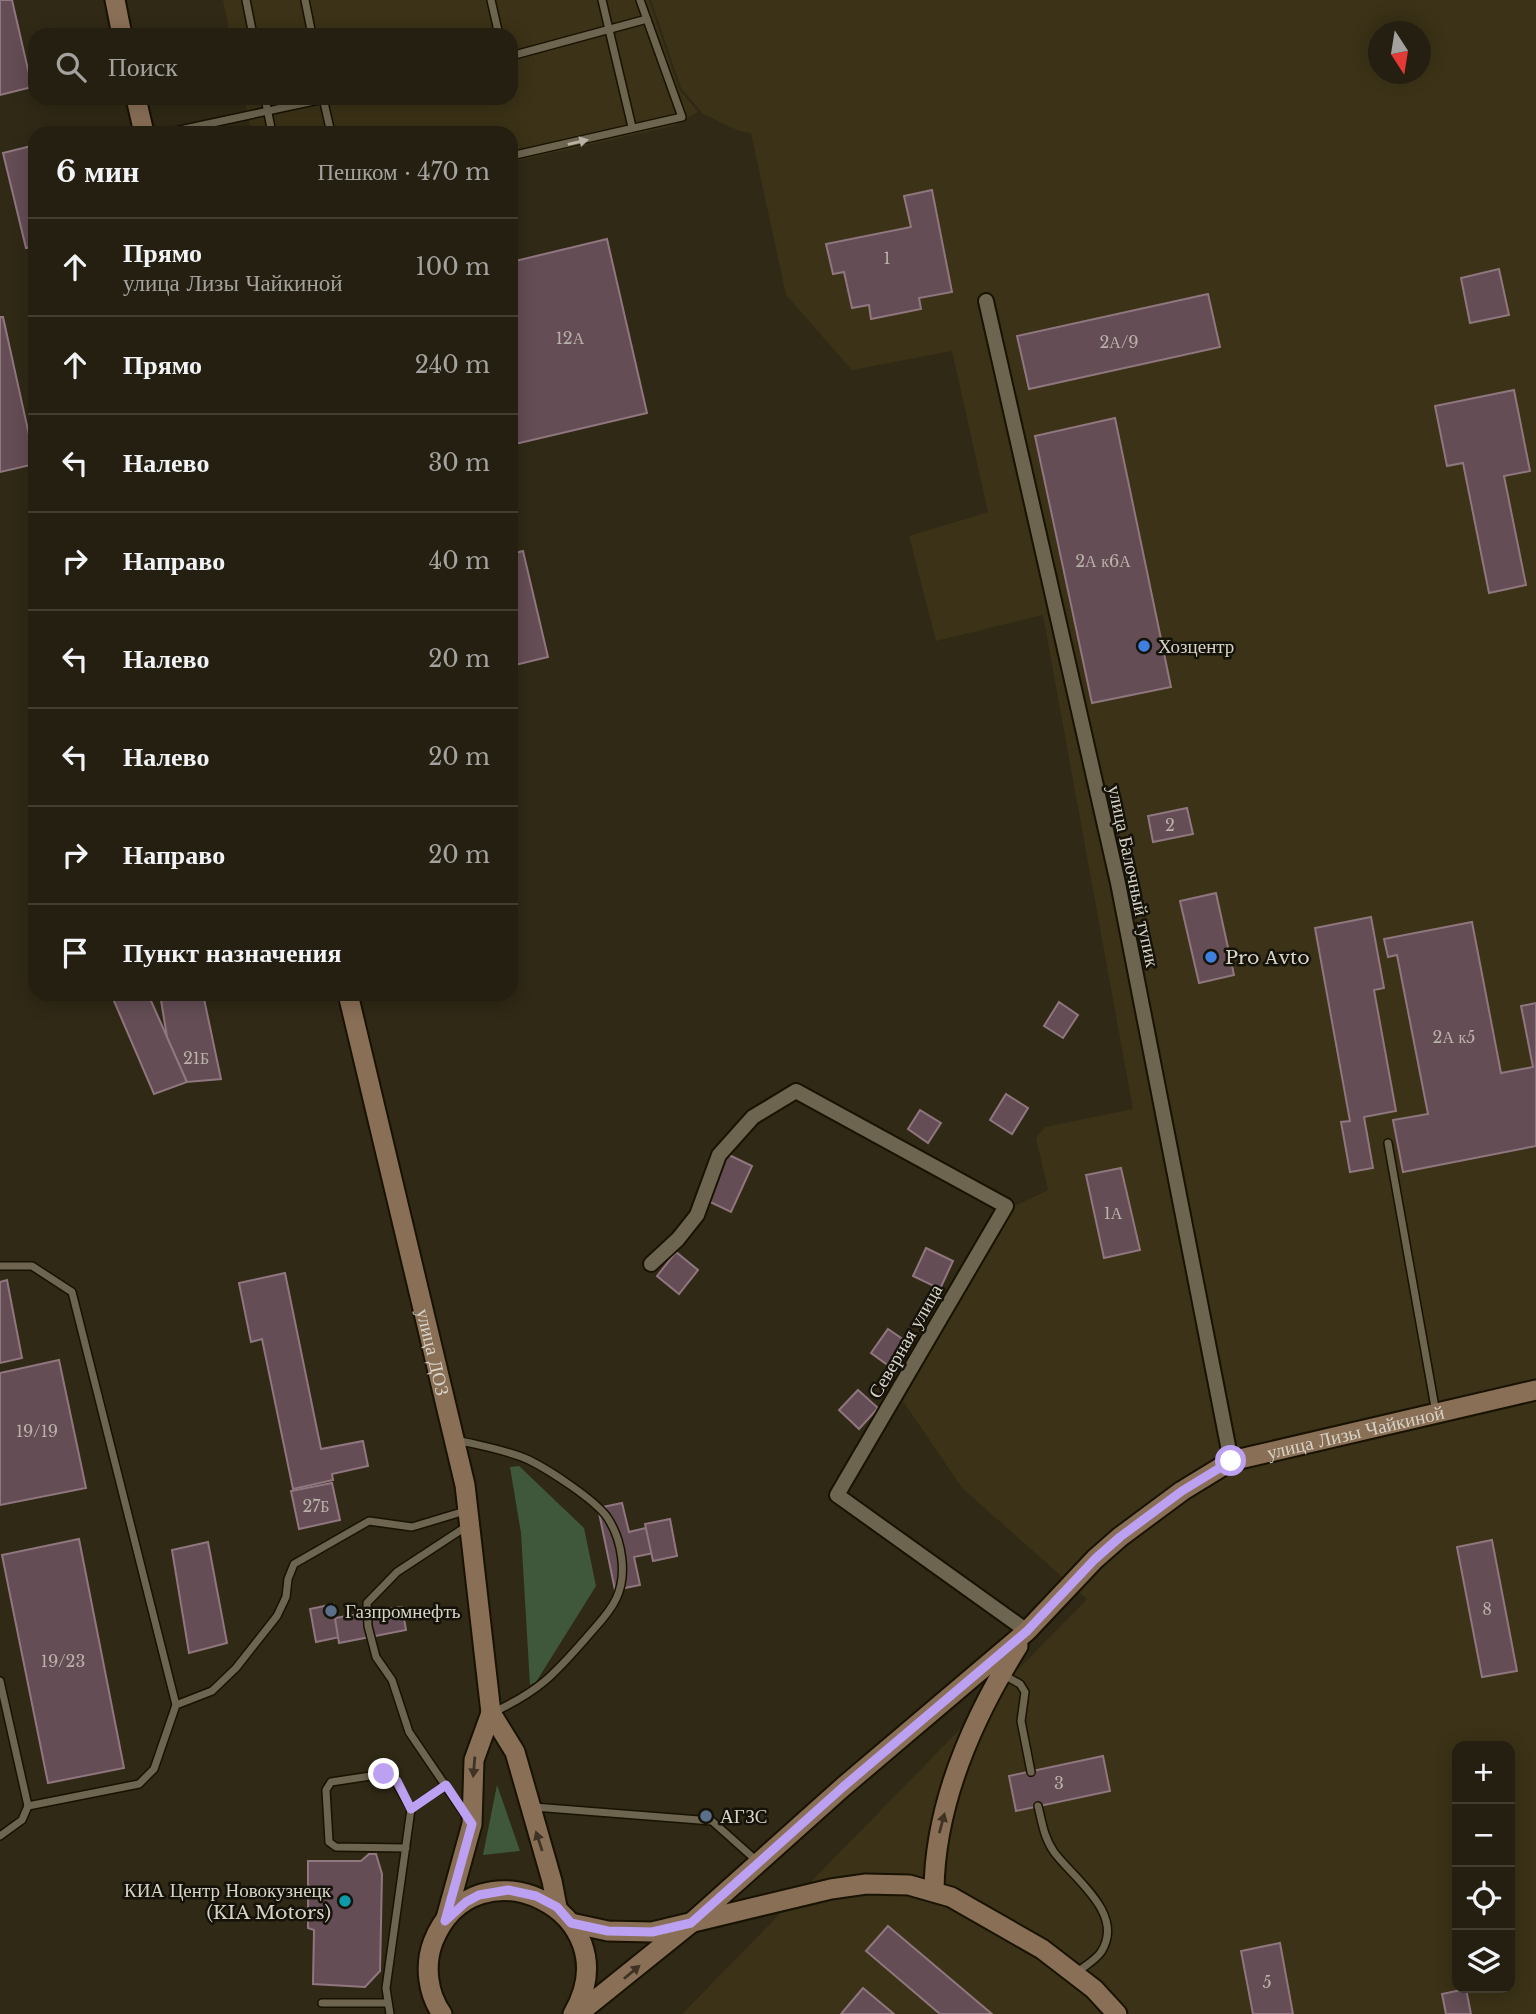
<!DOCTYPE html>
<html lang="ru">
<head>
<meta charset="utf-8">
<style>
	:root { --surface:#241f10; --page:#2c2719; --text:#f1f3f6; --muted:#a3a29f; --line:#413d30 }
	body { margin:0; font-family:"Libre Baskerville",serif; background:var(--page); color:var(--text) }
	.controls { position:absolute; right:21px; bottom:21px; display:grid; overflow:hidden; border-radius:14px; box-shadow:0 4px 18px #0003 }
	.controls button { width:63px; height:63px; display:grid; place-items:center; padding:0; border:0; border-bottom:2px solid var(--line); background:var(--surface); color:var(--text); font:35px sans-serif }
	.compass { position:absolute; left:1368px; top:21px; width:63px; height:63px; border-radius:50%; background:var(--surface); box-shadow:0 4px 18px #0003; rotate:168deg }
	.stop { position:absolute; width:21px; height:21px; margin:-16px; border:5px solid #bca0f2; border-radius:50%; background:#fff }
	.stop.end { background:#bca0f2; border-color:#fff; box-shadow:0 2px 7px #0008 }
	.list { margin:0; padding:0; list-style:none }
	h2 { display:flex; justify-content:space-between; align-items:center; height:91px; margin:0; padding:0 28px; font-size:30px }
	h2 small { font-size:23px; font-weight:400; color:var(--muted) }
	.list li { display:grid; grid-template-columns:46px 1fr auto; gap:21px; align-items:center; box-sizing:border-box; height:98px; padding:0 28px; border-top:2px solid var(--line) }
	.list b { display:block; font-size:26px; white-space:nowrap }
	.list p { margin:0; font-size:23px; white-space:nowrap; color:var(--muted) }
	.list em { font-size:23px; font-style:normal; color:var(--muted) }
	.icon { flex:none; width:38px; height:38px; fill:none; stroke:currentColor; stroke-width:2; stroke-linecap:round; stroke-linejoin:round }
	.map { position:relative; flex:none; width:1536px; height:2014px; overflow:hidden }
	.search { position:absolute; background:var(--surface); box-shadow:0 4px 18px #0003; left:28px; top:28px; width:490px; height:77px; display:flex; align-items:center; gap:18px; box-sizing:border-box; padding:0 24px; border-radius:21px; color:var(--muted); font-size:26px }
	.panel { position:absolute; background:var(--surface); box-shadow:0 4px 18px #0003; left:28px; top:126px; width:490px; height:875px; border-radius:21px }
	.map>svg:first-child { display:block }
</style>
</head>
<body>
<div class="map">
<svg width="1536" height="2014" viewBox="0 0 1536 2014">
	<rect width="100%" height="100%" fill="#302916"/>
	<g fill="#3b3217" fill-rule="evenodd">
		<polygon points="223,0 649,0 679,89 698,112 673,126 511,162 511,133 252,133 244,98 511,98 511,35 230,35"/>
		<path d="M651 0H1536V2014H682L1087 1599 962 1488 903 1401 1010 1208 1048 1190 1036 1138 1045 1127 1133 1109 1043 615 936 641 909 536 988 512 952 351 852 370 786 295 751 133 739 131 703 114 681 88ZM1378 32H1420V74H1378ZM1457 1746H1510V1988H1457Z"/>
	</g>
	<g fill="#3f583b">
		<polygon points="519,1466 584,1528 596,1586 536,1682 530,1685 521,1533 510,1467"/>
		<polygon points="497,1785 520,1851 483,1855"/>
	</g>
	<g fill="#644d55" stroke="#8f767f" stroke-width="2">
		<polygon points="0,0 12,0 32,87 0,95"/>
		<polygon points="35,145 35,246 26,248 3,153"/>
		<polygon points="932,190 952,292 919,298 921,309 871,319 869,305 852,308 844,272 833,274 826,244 911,227 904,196"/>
		<polygon points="607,239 647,413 511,445 511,262"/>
		<polygon points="1499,269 1509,315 1470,323 1461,278"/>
		<polygon points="1208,294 1220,347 1029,389 1017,336"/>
		<polygon points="0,317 3,317 35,462 35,464 0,472"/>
		<polygon points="1514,390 1530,471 1504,476 1526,585 1489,593 1463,463 1447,466 1435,406"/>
		<polygon points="1115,418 1171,687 1092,703 1035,436"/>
		<polygon points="523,551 548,657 511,666 511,554"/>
		<polygon points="1187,808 1193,834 1153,842 1148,816"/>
		<polygon points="1216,893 1234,975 1199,983 1180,901"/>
		<polygon points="1371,917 1384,988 1374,990 1396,1111 1364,1117 1373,1168 1350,1172 1341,1122 1350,1121 1315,928"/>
		<polygon points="1472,922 1501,1073 1533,1067 1521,1006 1536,1003 1536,1146 1403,1172 1393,1120 1428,1114 1397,955 1388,957 1384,939"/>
		<polygon points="111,994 148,994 187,1082 154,1094"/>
		<polygon points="160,994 203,994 221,1079 187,1082 167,1037"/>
		<polygon points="1059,1002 1078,1015 1063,1038 1044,1026"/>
		<polygon points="1006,1094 1028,1108 1012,1134 990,1120"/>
		<polygon points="920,1110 941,1123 928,1143 908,1129"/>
		<polygon points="727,1154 752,1166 731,1212 706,1200"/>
		<polygon points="1121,1168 1140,1250 1104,1258 1086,1175"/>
		<polygon points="926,1248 953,1261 940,1289 913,1276"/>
		<polygon points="676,1252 698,1270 679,1294 657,1276"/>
		<polygon points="285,1273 321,1449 363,1441 368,1466 332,1474 333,1480 293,1489 262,1339 251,1342 239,1283"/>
		<polygon points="7,1280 22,1358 0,1363 0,1282"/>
		<polygon points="888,1329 907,1342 889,1366 871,1353"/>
		<polygon points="59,1360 86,1488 0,1505 0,1373"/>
		<polygon points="858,1390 878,1408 859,1429 839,1410"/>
		<polygon points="332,1483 340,1520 299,1529 291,1491"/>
		<polygon points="622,1503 629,1532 654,1526 659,1552 634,1557 640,1585 615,1590 598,1508"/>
		<polygon points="670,1519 677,1556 653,1561 645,1524"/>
		<polygon points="79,1539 124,1768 48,1783 2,1555"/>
		<polygon points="1492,1540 1517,1671 1482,1677 1457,1547"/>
		<polygon points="208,1542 227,1643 189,1653 172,1550"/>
		<polygon points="334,1604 340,1637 316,1642 310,1609"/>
		<polygon points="402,1607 406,1630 339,1643 335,1618"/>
		<polygon points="1103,1756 1110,1791 1016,1811 1009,1776"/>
		<polygon points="369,1854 376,1854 382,1874 380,1971 365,1987 313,1984 314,1930 308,1928 308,1861 361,1861"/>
		<polygon points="888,1926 992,2014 940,2014 866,1951"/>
		<polygon points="1280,1943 1293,2014 1253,2014 1241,1951"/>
		<polygon points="863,1988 894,2014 841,2014"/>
		<polygon points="1466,1989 1471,2014 1446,2014 1442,1994"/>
	</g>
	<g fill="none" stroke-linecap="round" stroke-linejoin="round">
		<defs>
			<g id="lane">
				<polyline points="246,0 253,35"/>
				<polyline points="305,0 312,35"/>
				<polyline points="491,0 499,35"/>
				<polyline points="602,0 632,127"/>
				<polyline points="511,56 647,19"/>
				<polyline points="265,98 272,133"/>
				<polyline points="323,98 331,133"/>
				<polyline points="166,133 328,98"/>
				<polyline points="511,156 682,117 640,0"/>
				<polyline points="1388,1143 1436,1413"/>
				<polyline points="0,1266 32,1266 72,1292 176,1705"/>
				<path d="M457 1440C481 1446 507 1450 529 1460 549 1470 594 1499 607 1517 622 1539 628 1575 616 1599 609 1614 597 1625 587 1637 553 1676 539 1691 492 1713"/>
				<polyline points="1002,1674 1020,1684 1025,1692 1021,1721 1031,1772"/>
				<polyline points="0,1681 28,1806 139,1784 154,1769 176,1705 212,1691 236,1668 277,1616 286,1597 288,1579 294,1564 369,1521 412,1527 465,1511"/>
				<path d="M1038 1806C1042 1822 1044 1838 1054 1852 1073 1878 1126 1914 1101 1952 1096 1960 1083 1967 1076 1973"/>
				<polyline points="534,1807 712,1821 758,1862"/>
				<polyline points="411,1809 446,1785"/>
				<polyline points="466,1816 409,1732 392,1680 376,1657 368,1626 367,1603 397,1572 467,1526"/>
				<polyline points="0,1836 22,1820 28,1806"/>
				<polyline points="322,2003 386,2003"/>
				<polyline points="390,2014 386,1988 411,1809 392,1776 384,1774 331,1782 326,1790 329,1842 336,1847 406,1848"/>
			</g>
			<g id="street">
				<polyline points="986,301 1118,883 1231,1461"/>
				<polyline points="651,1264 678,1239 697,1215 719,1155 753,1117 796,1091 1006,1206 837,1495 1027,1631"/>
			</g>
			<g id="secondary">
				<polyline points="115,0 122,35"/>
				<polyline points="136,98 144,133"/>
				<path id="s1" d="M348 994 465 1485 491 1713 515 1752 552 1881 557 1907"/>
				<path d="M934 1890C935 1804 973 1718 1018 1646"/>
				<polyline points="446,1918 472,1824 474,1760 491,1713"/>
				<polyline points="571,1923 608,1931 652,1932 831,1889 866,1884 909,1885 951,1897 1042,1949 1094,1989 1117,2014"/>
				<path d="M442 2014C428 1994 424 1966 433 1942 475 1836 633 1911 573 2014"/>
				<path id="s2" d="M578 2014 691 1923 843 1787 1027 1631 1095 1559 1120 1537 1182 1491 1231 1461 1536 1390"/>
			</g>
		</defs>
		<use href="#lane" stroke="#181201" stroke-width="10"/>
		<use href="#street" stroke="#181201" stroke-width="18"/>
		<use href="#secondary" stroke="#181201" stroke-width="23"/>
		<use href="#lane" stroke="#6d6550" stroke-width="7"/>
		<use href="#street" stroke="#6d6550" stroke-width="14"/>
		<use href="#secondary" stroke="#8a6f57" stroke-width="19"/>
	</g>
	<defs><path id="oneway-solid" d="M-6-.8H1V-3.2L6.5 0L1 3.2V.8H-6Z" transform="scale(1.75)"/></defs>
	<use fill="#b7b2a3" href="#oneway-solid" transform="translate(578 142) rotate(-13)"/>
	<g fill="#3e3325">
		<use href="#oneway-solid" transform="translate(474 1767) rotate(95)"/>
		<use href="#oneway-solid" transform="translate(942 1823) rotate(-75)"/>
		<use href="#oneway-solid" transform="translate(539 1841) rotate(-108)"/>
		<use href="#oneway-solid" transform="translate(632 1972) rotate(-40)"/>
	</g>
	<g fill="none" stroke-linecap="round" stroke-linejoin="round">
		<polyline stroke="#bca0f2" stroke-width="9" points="384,1774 397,1781 411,1809 446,1785 472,1824 445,1921 466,1902 479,1895 508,1890 536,1896 557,1907 571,1923 608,1931 652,1932 691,1923 843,1787 1027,1631 1095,1559 1120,1537 1182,1491 1231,1461"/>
	</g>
	<g fill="#3f7fe0" stroke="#15120a" stroke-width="2.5">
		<circle cx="1144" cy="646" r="7"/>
		<circle cx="1211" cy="957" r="7"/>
	</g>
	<g fill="#5c6f8a" stroke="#15120a" stroke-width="2.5">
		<circle cx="331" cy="1611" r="7"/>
		<circle cx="706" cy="1816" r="7"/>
	</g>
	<circle fill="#0f9aa8" stroke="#15120a" stroke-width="2.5" cx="345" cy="1901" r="7"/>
	<g text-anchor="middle" stroke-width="5" stroke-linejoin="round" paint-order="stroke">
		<g font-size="16" fill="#bab2aa">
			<text x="887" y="264">1</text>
			<text x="570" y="344">12А</text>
			<text x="1119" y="348">2А/9</text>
			<text x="1103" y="567">2А к6А</text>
			<text x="1170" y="831">2</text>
			<text x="1454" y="1043">2А к5</text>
			<text x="196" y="1064">21Б</text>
			<text x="1113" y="1219">1А</text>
			<text x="37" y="1437">19/19</text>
			<text x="316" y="1512">27Б</text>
			<text x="1487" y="1615">8</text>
			<text x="63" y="1667">19/23</text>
			<text x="1059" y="1789">3</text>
			<text x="1267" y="1988">5</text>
		</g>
		<g font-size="19" fill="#d7d3c7" stroke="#15120a" text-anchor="start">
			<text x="1158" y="653">Хозцентр</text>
			<text x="1225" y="964">Pro Аvto</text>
			<text x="345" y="1618">Газпромнефть</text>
			<text x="720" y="1823">АГЗС</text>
			<text x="331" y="1897" text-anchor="end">КИА Центр Новокузнецк<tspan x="331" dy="22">(KIA Motors)</tspan></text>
		</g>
		<g font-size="19" fill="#d7d3c7" stroke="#15120a">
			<text transform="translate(1134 876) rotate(78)" y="7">улица Балочный тупик</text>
			<text transform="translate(905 1341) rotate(-60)" y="7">Северная улица</text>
			<text dy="7" stroke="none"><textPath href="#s1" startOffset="368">улица ДОЗ</textPath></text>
			<text dy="7" stroke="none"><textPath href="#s2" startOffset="985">улица Лизы Чайкиной</textPath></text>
		</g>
	</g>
</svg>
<div class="controls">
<button>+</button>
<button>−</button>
<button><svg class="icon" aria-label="locate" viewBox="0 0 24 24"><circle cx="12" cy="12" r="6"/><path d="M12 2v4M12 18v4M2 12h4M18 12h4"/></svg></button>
<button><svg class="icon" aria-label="layers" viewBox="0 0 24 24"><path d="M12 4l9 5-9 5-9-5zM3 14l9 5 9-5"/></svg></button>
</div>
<svg class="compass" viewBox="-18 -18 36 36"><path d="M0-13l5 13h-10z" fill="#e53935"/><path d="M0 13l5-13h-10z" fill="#a3a29f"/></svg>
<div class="stop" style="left:1231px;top:1461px"></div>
<div class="stop end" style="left:384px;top:1774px"></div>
<div class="search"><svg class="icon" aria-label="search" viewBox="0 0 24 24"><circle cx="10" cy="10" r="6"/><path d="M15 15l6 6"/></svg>Поиск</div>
<section class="panel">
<h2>6 мин<small>Пешком · 470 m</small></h2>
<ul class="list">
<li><svg class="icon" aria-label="ahead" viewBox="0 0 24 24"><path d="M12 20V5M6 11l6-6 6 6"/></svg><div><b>Прямо</b><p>улица Лизы Чайкиной</p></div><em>100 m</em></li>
<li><svg class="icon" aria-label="ahead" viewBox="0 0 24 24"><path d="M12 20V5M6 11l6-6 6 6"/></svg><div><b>Прямо</b></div><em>240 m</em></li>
<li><svg class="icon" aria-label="left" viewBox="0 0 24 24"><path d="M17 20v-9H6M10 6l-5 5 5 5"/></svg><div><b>Налево</b></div><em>30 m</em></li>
<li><svg class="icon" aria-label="right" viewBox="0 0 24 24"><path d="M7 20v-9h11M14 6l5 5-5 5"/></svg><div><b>Направо</b></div><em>40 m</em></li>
<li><svg class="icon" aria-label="left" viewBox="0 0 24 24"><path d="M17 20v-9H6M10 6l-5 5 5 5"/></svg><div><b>Налево</b></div><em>20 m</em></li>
<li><svg class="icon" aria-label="left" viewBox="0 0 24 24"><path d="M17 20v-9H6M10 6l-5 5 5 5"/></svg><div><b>Налево</b></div><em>20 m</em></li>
<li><svg class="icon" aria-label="right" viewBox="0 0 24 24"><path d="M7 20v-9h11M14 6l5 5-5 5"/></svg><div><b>Направо</b></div><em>20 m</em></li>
<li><svg class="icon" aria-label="arrive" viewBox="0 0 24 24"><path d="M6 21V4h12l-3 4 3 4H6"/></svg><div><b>Пункт назначения</b></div></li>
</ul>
</section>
</div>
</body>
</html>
